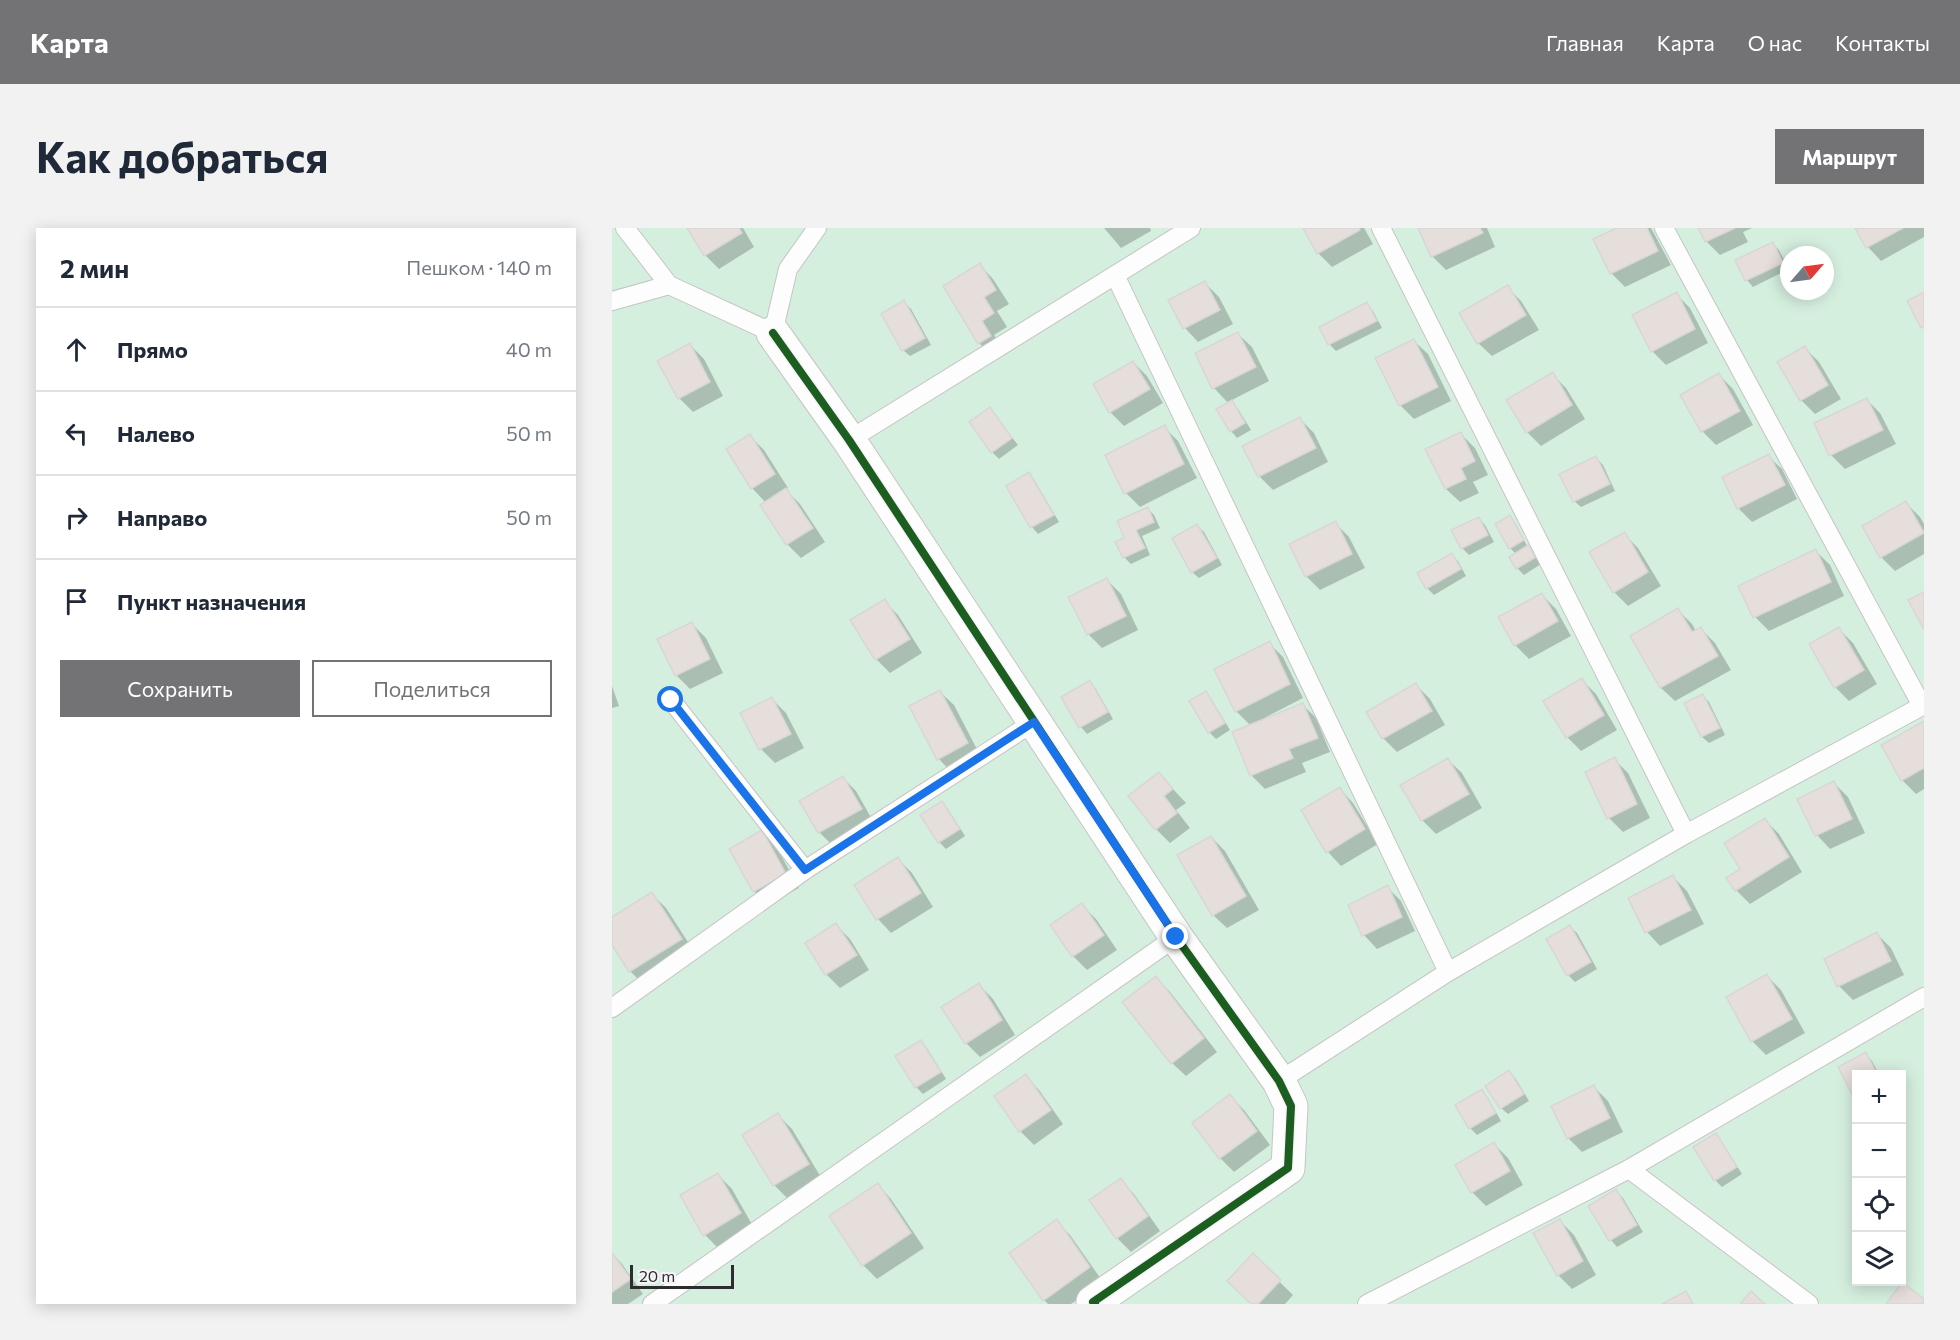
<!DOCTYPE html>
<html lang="ru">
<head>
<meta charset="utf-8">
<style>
	:root { --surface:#fff; --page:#f2f2f3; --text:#1f2937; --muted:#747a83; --line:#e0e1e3; --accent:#737275 }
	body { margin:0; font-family:Commissioner,sans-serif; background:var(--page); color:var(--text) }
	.controls { position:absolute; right:18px; bottom:18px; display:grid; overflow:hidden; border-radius:0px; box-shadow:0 3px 15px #0003 }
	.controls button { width:54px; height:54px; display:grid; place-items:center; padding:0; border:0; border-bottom:2px solid var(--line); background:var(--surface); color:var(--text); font:30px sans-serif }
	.compass { position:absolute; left:1168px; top:18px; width:54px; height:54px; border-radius:50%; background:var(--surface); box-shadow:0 3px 15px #0003; rotate:62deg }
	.scale { position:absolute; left:18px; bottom:15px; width:104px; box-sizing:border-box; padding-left:6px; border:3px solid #2d2c2e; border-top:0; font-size:16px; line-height:21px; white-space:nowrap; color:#2d2c2e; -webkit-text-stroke:4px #f7f3f9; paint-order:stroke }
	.stop { position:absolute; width:18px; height:18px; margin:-14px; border:4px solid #1a73e8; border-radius:50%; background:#fff }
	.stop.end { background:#1a73e8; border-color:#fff; box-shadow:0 2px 6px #0008 }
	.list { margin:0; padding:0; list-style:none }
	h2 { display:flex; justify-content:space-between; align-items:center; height:78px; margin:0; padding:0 24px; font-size:26px }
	h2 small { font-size:20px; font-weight:400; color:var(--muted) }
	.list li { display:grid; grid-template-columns:39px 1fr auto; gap:18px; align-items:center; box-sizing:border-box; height:84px; padding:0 24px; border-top:2px solid var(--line) }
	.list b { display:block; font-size:22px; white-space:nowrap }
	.list em { font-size:20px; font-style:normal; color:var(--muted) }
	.actions { display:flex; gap:12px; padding:18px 24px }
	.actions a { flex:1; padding:14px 0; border:2px solid var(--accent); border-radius:0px; text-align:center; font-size:21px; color:var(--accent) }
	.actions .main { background:var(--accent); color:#fff }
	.icon { flex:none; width:33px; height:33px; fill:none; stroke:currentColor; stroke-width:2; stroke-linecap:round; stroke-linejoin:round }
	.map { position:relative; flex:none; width:1312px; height:1076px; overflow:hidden; border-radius:0px }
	header { display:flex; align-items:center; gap:36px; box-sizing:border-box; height:84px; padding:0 30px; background:var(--accent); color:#fff }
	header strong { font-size:28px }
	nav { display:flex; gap:33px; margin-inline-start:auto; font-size:21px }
	.intro { display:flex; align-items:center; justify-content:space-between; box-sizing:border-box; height:144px; padding:0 36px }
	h1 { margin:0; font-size:42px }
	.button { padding:15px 27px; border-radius:0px; background:var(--accent); color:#fff; font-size:21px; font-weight:700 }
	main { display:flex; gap:36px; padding:0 36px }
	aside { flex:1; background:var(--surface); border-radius:0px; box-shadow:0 3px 15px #0003 }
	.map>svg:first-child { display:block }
</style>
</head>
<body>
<header>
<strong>Карта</strong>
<nav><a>Главная</a><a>Карта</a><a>О нас</a><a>Контакты</a></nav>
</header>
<div class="intro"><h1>Как добраться</h1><a class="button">Маршрут</a></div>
<main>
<aside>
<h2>2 мин<small>Пешком · 140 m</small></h2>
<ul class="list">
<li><svg class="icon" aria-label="ahead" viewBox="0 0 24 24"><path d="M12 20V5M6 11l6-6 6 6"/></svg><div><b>Прямо</b></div><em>40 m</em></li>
<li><svg class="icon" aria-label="left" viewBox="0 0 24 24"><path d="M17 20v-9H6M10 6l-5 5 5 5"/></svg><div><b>Налево</b></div><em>50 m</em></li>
<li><svg class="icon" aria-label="right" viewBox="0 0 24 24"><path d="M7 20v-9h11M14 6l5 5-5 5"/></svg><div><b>Направо</b></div><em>50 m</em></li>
<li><svg class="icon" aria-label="arrive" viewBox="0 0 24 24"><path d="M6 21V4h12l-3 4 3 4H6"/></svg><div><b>Пункт назначения</b></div></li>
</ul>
<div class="actions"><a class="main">Сохранить</a><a>Поделиться</a></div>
</aside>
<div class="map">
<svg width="1312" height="1076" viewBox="0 0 1312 1076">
	<rect width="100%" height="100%" fill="#f6f4f8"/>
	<path fill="#d5efdf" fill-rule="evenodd" d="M0 0H1312V1076H0ZM1177 27H1213V63H1177ZM1244 846H1290V1054H1244Z"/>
	<g fill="#0003">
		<polygon points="76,0 131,0 142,19 107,41 93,27"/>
		<polygon points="492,0 538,0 539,3 509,20"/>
		<polygon points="692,0 752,0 761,16 720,39 706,25"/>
		<polygon points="807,0 875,0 883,19 834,42 820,28"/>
		<polygon points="1007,0 1039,0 1059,37 1013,59 999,45"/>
		<polygon points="1088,0 1140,0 1131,4 1136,14 1108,27 1094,13"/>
		<polygon points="1245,0 1312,0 1312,9 1269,33 1256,19"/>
		<polygon points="1161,16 1167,22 1177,41 1141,59 1135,52"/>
		<polygon points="368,37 381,51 397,76 385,83 395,99 382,107 392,123 381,129 367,115 333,58"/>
		<polygon points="593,55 607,69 621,96 586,114 573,100 558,73"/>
		<polygon points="895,59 909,73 927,102 880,128 866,115"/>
		<polygon points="1064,66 1078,80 1096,115 1054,137 1040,123"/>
		<polygon points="292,74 299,81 319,117 298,128 291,122"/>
		<polygon points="754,76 761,83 770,100 724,123 717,116 709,99"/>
		<polygon points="626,106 640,119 657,153 618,173 626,181 639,202 625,210 619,203 617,176 602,160"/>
		<polygon points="802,113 816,126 839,173 802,191 788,177"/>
		<polygon points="78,117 92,131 111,168 81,184 67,170"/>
		<polygon points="1193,120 1207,134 1229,171 1203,186 1189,172"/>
		<polygon points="521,134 535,148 551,175 512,198 498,184"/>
		<polygon points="940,146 954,160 973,191 929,218 915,204"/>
		<polygon points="1107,147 1121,161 1141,197 1104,217 1090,203"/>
		<polygon points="1254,171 1268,185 1284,216 1233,241 1219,227 1204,196"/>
		<polygon points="378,181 406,217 387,231 380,224"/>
		<polygon points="688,191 702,205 716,234 661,262 647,248"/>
		<polygon points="552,199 566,213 585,250 528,279 514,265"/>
		<polygon points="849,206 863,220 876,247 861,254 867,265 848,274 834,261"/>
		<polygon points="138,208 152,222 176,260 174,262 188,276 213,314 189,330 175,316 154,275 140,260"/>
		<polygon points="1156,228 1170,241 1185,271 1140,294 1126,280"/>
		<polygon points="984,230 991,237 1003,263 969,279 962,273"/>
		<polygon points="417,246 423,253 447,294 426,306 420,299 396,259"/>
		<polygon points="1294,275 1308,289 1312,296 1312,326 1283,343 1269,329"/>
		<polygon points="535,280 542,287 548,300 530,308 538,327 519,336 512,329 514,310"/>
		<polygon points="898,289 904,296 916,320 929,336 912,347 905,340 904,326 898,320"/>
		<polygon points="866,290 873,297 882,314 857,327 850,320"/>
		<polygon points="723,295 737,309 753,340 708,362 694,348"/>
		<polygon points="585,298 592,304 610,337 587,350 580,344"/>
		<polygon points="1012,306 1026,320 1049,358 1016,378 1002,364"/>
		<polygon points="1204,323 1218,337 1232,368 1157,403 1143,389 1128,359"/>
		<polygon points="839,327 846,333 854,348 822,367 815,360"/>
		<polygon points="495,352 509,366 526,402 490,420 476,406"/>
		<polygon points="930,367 944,381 959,408 917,431 903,417"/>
		<polygon points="272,373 286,387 310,425 278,445 264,431"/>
		<polygon points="1066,382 1080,396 1084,403 1089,401 1103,415 1119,442 1063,473 1049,460 1020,408"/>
		<polygon points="80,396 94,410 111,445 78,461 64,447"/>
		<polygon points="1227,401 1241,415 1265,456 1237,473 1223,459"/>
		<polygon points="657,415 671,429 691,470 654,489 655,491 690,476 704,490 718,524 690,535 694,544 653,561 639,547 639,498 624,483"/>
		<polygon points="970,452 984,466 1005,502 969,523 955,509"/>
		<polygon points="477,454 484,461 501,491 475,506 469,499 451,470"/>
		<polygon points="804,457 818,471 833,497 785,524 771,510"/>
		<polygon points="0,458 7,478 0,480"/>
		<polygon points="328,464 342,477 369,529 340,545 327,531"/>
		<polygon points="594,465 600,472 618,502 604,511 597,504"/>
		<polygon points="1090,467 1097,474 1113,507 1097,515 1090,509"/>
		<polygon points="160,471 174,485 192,520 163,535 149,521 130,486"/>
		<polygon points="1312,494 1312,561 1304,566 1290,552 1271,518"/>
		<polygon points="1002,531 1016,545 1038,590 1011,604 997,590"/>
		<polygon points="836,532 850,545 870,580 824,606 810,592"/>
		<polygon points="547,546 574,575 564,582 578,600 558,615 544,601"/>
		<polygon points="231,550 244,563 262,595 221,618 207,604 189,573"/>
		<polygon points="1222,555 1236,569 1253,605 1218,621 1205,607 1187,571"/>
		<polygon points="728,561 741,575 766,616 729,638 716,624"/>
		<polygon points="329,575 336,581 353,608 334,621 327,614"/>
		<polygon points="1153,592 1167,606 1190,644 1138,676 1124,662 1116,650 1130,642"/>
		<polygon points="150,604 164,618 187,660 156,677 142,663"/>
		<polygon points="599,609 613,623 647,682 615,700 601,687"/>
		<polygon points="286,631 300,645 321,679 279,705 266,691"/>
		<polygon points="1061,649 1075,663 1092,696 1048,718 1035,704"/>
		<polygon points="775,659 789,673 803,703 765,721 752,707"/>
		<polygon points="40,666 54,680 83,725 32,757 18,743 0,714 0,691"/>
		<polygon points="470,677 484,691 505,722 475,742 461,728"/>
		<polygon points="224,697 238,711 257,742 228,760 214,746"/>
		<polygon points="958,699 965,705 985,741 963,754 956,747"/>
		<polygon points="1265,706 1279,720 1292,747 1241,772 1227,758 1214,731"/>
		<polygon points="1155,748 1169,762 1193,805 1154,827 1140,813 1116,770"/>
		<polygon points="544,750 558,764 605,824 574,848 560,835"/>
		<polygon points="367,757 381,771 403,807 368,829 354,815"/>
		<polygon points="308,814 315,820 334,851 311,866 304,859"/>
		<polygon points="1254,826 1260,833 1267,846 1244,846 1244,873 1228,839"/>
		<polygon points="897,844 904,851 917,873 896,886 889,880"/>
		<polygon points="414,848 427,862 451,896 422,917 408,903"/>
		<polygon points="982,859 996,873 1011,904 970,924 956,910"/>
		<polygon points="869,863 876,870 889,893 865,907 858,900"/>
		<polygon points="618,868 632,882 658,917 622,944 608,930 582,895"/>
		<polygon points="166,887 180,901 210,951 176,971 162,957 132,907"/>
		<polygon points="1104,907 1110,914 1130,946 1110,959 1103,952 1083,919"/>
		<polygon points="882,916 896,930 911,957 874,978 860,964"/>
		<polygon points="106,947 120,961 142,1000 107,1021 93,1007"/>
		<polygon points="508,952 522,966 548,1003 519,1024 505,1010"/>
		<polygon points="266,957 279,971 312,1020 265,1051 251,1037"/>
		<polygon points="1004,963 1011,970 1031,1004 1005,1019 999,1012 978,979"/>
		<polygon points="444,993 458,1007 491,1054 459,1076 436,1076 432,1072"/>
		<polygon points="948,993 962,1007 984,1047 960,1061 946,1047"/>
		<polygon points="0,1025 10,1036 31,1066 16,1076 0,1076"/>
		<polygon points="641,1028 681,1067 673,1076 641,1076"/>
	</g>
	<g fill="#e5deda" stroke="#d8d6d7" stroke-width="1.5">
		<polygon points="75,0 127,0 130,5 92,28"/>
		<polygon points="691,0 747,0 748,2 705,26"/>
		<polygon points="806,0 868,0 871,5 819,29"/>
		<polygon points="1004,0 1035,0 1046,23 998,46 981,11"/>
		<polygon points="1086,0 1123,0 1093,14"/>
		<polygon points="1243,0 1291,0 1254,20"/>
		<polygon points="1161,14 1171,35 1133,53 1123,32"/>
		<polygon points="368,35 384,62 372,69 382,85 370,93 379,108 366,116 331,58"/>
		<polygon points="593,53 608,82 571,101 556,72"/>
		<polygon points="896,57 914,87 865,116 847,85"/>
		<polygon points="1065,64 1083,101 1039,124 1020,87"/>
		<polygon points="1312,64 1312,98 1309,100 1295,73"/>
		<polygon points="292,72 313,110 290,123 269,86"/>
		<polygon points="755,74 765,93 716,117 707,99"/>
		<polygon points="626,104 644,139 600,161 583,125"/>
		<polygon points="802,111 826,159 787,178 763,130"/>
		<polygon points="78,115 98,154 66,171 45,133"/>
		<polygon points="1193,118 1216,157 1188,173 1165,134"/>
		<polygon points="521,133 538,161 497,185 481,156"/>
		<polygon points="941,144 960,177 914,205 894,172"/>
		<polygon points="1107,145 1128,183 1089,204 1068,167"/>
		<polygon points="1255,170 1271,202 1217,228 1202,195"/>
		<polygon points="620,172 633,195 618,204 604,181"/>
		<polygon points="378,179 400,210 379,225 357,194"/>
		<polygon points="688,189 704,220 646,249 630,218"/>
		<polygon points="553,197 572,236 512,266 493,227"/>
		<polygon points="849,204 863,233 849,240 854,251 833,261 813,221"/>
		<polygon points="138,206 163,246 139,261 114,221"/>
		<polygon points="1157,226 1173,257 1125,281 1110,249"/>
		<polygon points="984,228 998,256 961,274 947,246"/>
		<polygon points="417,244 442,287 418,300 394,258"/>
		<polygon points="174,260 201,300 174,317 148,277"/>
		<polygon points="1294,273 1312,305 1268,330 1250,298"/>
		<polygon points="536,279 542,294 524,302 533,320 511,330 503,314 512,310 505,293"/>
		<polygon points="898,287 912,312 897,321 883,296"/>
		<polygon points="867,289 876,307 849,321 839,302"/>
		<polygon points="724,293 740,326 693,349 677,316"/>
		<polygon points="585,296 605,330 579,345 560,310"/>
		<polygon points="1013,304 1036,344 1001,365 977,324"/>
		<polygon points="916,317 924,329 904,341 897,329"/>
		<polygon points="1204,321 1219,354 1141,390 1126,358"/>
		<polygon points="840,325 849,341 814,361 805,345"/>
		<polygon points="495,350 514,388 475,407 456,369"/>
		<polygon points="1312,364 1312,399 1311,400 1296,372"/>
		<polygon points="930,365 946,393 902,418 886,389"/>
		<polygon points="273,371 298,411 263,432 238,392"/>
		<polygon points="1066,380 1080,404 1089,399 1106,428 1048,460 1018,408"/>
		<polygon points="80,394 98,431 63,448 45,411"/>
		<polygon points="1227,399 1252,442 1222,460 1197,416"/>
		<polygon points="658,413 678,456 623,484 602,441"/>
		<polygon points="970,450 992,487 954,510 931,473"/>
		<polygon points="478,452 496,484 467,500 449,469"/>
		<polygon points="804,455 820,483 770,511 754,484"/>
		<polygon points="328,462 356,515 325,532 297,478"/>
		<polygon points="594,463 613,495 596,505 577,473"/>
		<polygon points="1091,466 1108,500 1089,509 1072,475"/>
		<polygon points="160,469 179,506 147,522 128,485"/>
		<polygon points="691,475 706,510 677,521 681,530 638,548 620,504"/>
		<polygon points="1312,493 1312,540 1289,553 1269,517"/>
		<polygon points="1003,529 1025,576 995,591 973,544"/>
		<polygon points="836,530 857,566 809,593 788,557"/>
		<polygon points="547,544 561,561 552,568 565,585 543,602 516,568"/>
		<polygon points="231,548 250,581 206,605 187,573"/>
		<polygon points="1222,553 1240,591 1203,608 1185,571"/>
		<polygon points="728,559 753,601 714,625 689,582"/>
		<polygon points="330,573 348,601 326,615 308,587"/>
		<polygon points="1153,590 1177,629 1123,663 1114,650 1128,641 1112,615"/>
		<polygon points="150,602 174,646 141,664 117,621"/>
		<polygon points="599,608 634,668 600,688 565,627"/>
		<polygon points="286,629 309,665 264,692 242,657"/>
		<polygon points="1061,647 1079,682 1033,705 1016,670"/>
		<polygon points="776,657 790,689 750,708 736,677"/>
		<polygon points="40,664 70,711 17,744 0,717 0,689"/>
		<polygon points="470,675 492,707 460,729 438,697"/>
		<polygon points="224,695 245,727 213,747 193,715"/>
		<polygon points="958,697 979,734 955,748 934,711"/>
		<polygon points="1265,704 1279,733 1225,759 1212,731"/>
		<polygon points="1155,746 1180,791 1139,814 1114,769"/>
		<polygon points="544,748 592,810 559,836 510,774"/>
		<polygon points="367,755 390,792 353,816 329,779"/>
		<polygon points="309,812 329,844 303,860 283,828"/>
		<polygon points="1254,824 1265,846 1244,846 1244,874 1226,839"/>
		<polygon points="897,842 912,866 888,881 873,858"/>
		<polygon points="414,846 439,882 407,904 382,868"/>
		<polygon points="982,857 998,890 955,911 939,878"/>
		<polygon points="870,861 884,885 857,901 843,877"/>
		<polygon points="618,866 645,903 607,931 580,895"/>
		<polygon points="166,885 197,936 161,958 130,907"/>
		<polygon points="1104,905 1125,939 1102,953 1081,919"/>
		<polygon points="882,914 898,943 859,965 843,937"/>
		<polygon points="106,945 129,985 91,1008 68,967"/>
		<polygon points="509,950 536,988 504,1011 477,972"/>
		<polygon points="266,955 299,1005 250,1038 217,988"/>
		<polygon points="1004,961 1025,997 997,1013 976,978"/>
		<polygon points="445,991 478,1039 431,1073 397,1025"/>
		<polygon points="948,991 971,1033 945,1048 921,1005"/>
		<polygon points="0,1025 19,1051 0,1064"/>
		<polygon points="641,1025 669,1052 646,1076 639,1076 615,1053"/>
		<polygon points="1290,1054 1312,1071 1312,1076 1274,1076"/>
		<polygon points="1074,1063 1081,1076 1050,1076"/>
		<polygon points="1139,1063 1153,1076 1128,1076"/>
	</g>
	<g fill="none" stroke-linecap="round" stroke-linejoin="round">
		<defs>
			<g id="service">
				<polyline points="13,0 57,57 161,105 176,41 205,0"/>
				<polyline points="769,0 1074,606"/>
				<polyline points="1052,0 1310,478"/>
				<polyline points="503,47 836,744"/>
				<polyline points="0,73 57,57"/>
				<polyline points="237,212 579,0"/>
				<polyline points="59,472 193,642"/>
				<polyline points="0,780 193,642 422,494"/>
				<polyline points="667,853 836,744 1074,606 1312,477"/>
				<polyline points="1017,941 1197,1076"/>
				<polyline points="40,1076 564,709"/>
				<polyline points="755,1076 1017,941 1312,769"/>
			</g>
			<polyline id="minor" points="161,105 237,212 564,709 667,853 679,878 676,940 481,1074 483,1076"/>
		</defs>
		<use href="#service" stroke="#c5c4c6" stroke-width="20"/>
		<use href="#minor" stroke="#c5c4c6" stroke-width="35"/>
		<use href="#service" stroke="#fefdfe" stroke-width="18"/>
		<use href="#minor" stroke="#fefdfe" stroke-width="33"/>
		<defs>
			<polyline id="cycleway" points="161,105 237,212 564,709 667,853 679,878 676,940 481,1074 483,1076"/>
		</defs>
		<use href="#cycleway" stroke="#f7f3f9" stroke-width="11"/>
		<use href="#cycleway" stroke="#1b5e20" stroke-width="8"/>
	</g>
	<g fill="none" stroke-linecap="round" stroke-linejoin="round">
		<polyline stroke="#1a73e8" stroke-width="8" points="59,472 193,642 422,494 564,709"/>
	</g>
</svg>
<div class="controls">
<button>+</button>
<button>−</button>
<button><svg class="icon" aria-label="locate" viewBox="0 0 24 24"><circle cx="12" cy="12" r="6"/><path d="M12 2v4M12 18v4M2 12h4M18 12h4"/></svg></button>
<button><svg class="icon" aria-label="layers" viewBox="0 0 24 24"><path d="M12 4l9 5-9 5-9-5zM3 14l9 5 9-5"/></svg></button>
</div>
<svg class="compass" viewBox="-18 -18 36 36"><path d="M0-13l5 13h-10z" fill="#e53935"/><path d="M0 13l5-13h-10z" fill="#747a83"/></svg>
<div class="scale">20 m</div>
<div class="stop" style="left:59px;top:472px"></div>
<div class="stop end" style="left:564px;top:709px"></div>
</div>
</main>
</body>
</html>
